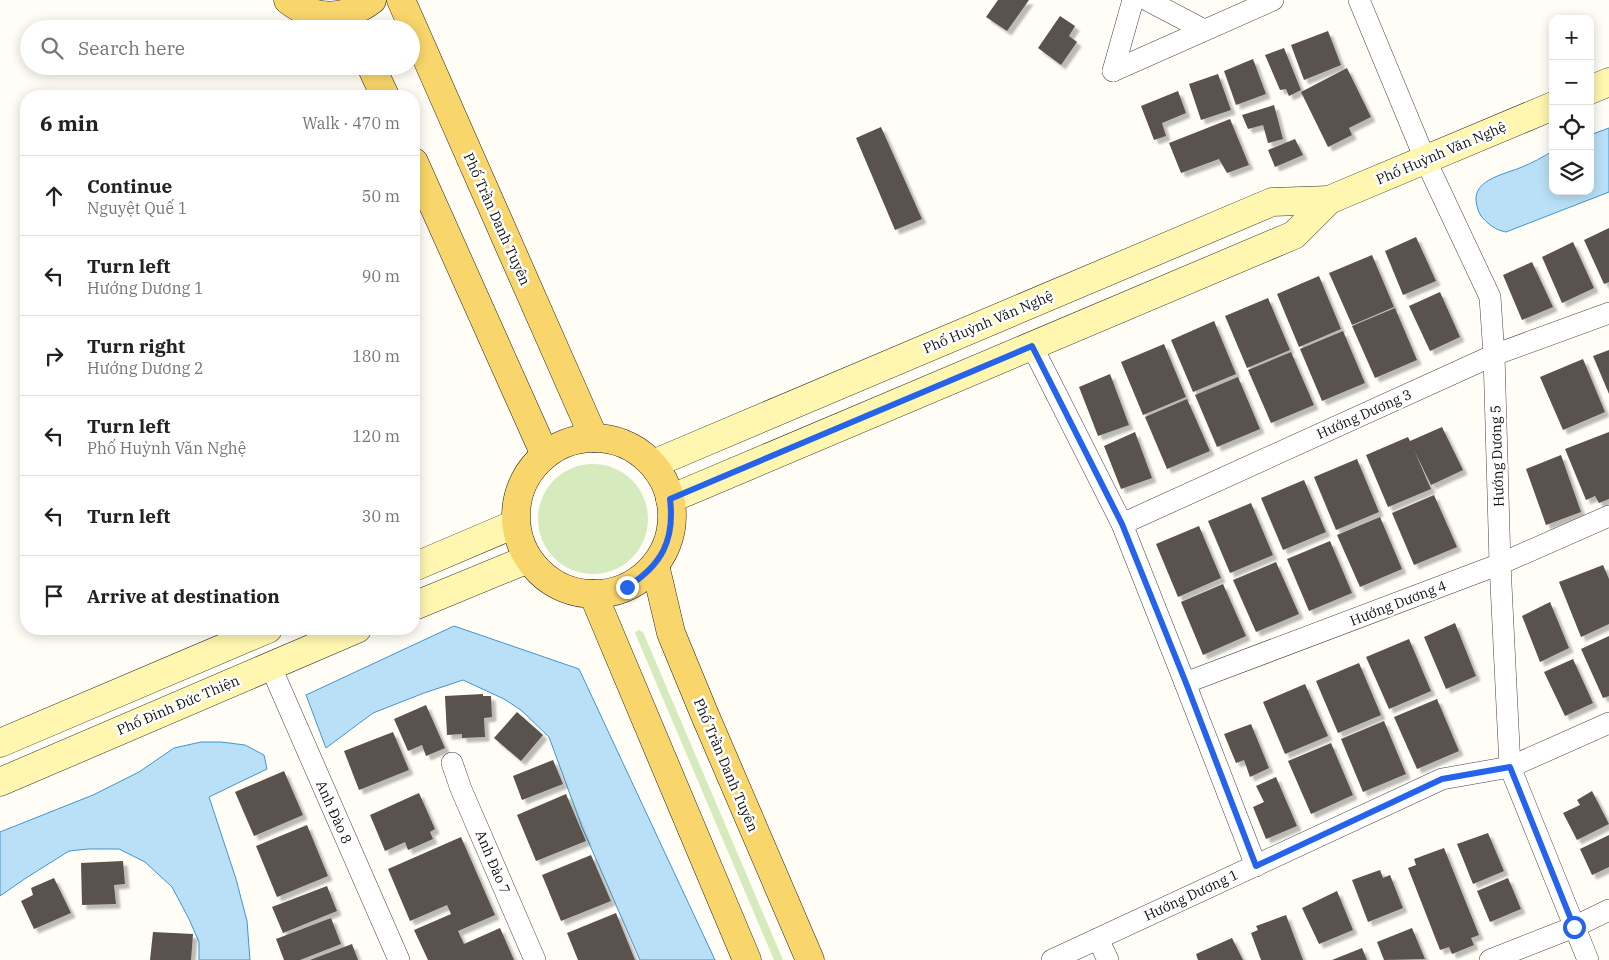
<!DOCTYPE html>
<html lang="en">
<head>
<meta charset="utf-8">
<style>
	:root { --surface:#fff; --page:#f6f6f6; --text:#222; --muted:#767676; --line:#e0e0e0 }
	body { margin:0; font-family:"IBM Plex Serif",serif; background:var(--page); color:var(--text) }
	.controls { position:absolute; right:15px; top:15px; display:grid; overflow:hidden; border-radius:10px; box-shadow:0 2px 12px #0003 }
	.controls button { width:45px; height:45px; display:grid; place-items:center; padding:0; border:0; border-bottom:1px solid var(--line); background:var(--surface); color:var(--text); font:25px sans-serif }
	.stop { position:absolute; width:15px; height:15px; margin:-11px; border:4px solid #2563eb; border-radius:50%; background:#fff }
	.stop.end { background:#2563eb; border-color:#fff; box-shadow:0 1px 5px #0008 }
	.list { margin:0; padding:0; list-style:none }
	h2 { display:flex; justify-content:space-between; align-items:center; height:65px; margin:0; padding:0 20px; font-size:21px }
	h2 small { font-size:16px; font-weight:400; color:var(--muted) }
	.list li { display:grid; grid-template-columns:32px 1fr auto; gap:15px; align-items:center; box-sizing:border-box; height:80px; padding:0 20px; border-top:1px solid var(--line) }
	.list b { display:block; font-size:19px; white-space:nowrap }
	.list p { margin:0; font-size:16px; white-space:nowrap; color:var(--muted) }
	.list em { font-size:16px; font-style:normal; color:var(--muted) }
	.icon { flex:none; width:28px; height:28px; fill:none; stroke:currentColor; stroke-width:2; stroke-linecap:round; stroke-linejoin:round }
	.map { position:relative; flex:none; width:1609px; height:960px; overflow:hidden }
	.search { position:absolute; background:var(--surface); box-shadow:0 2px 12px #0003; left:20px; top:20px; width:400px; height:55px; display:flex; align-items:center; gap:12px; box-sizing:border-box; padding:0 18px; border-radius:28px; color:var(--muted); font-size:19px }
	.panel { position:absolute; background:var(--surface); box-shadow:0 2px 12px #0003; left:20px; top:90px; width:400px; height:545px; border-radius:20px }
	.map>svg:first-child { display:block }
</style>
</head>
<body>
<div class="map">
<svg width="1609" height="960" viewBox="0 0 1609 960">
	<defs>
		<filter id="shadow"><feDropShadow dx="4.5" dy="4.5" stdDeviation="1" flood-color="#0004"/></filter>
	</defs>
	<rect width="100%" height="100%" fill="#fffdf5"/>
	<g fill="#d5ebbd">
		<circle cx="593" cy="519" r="55"/>
		<polygon points="638,630 643,632 783,960 774,960 635,633"/>
	</g>
	<g fill="#b9e0f7" stroke="#3f96cf">
		<path d="M1609 128V192L1506 232C1495 230 1488 224 1481 216 1478 211 1477 207 1476 201 1474 179 1506 174 1522 167 1532 163 1543 157 1553 151V191H1590V135Z"/>
		<polygon points="454,626 579,669 715,960 640,960 582,827 549,737 521,710 504,699 463,680 424,693 373,713 326,748 306,695"/>
		<polygon points="201,742 221,742 245,745 264,755 267,769 209,797 236,879 247,921 250,960 199,960 199,942 189,919 172,887 145,862 119,849 88,849 69,851 26,878 0,896 0,832 93,795 139,772 174,748"/>
	</g>
	<g fill="#5a524d" filter="url(#shadow)">
		<polygon points="998,0 1029,0 1007,31 986,17"/>
		<polygon points="1060,16 1075,26 1069,36 1077,42 1061,65 1038,48"/>
		<polygon points="1328,31 1341,65 1304,80 1291,45"/>
		<polygon points="1284,48 1301,90 1289,96 1286,89 1280,90 1265,55"/>
		<polygon points="1253,59 1266,94 1236,105 1224,71"/>
		<polygon points="1347,68 1371,117 1349,128 1352,135 1328,147 1301,92"/>
		<polygon points="1218,74 1231,110 1201,120 1189,84"/>
		<polygon points="1178,91 1186,113 1162,123 1166,136 1154,140 1141,106"/>
		<polygon points="1274,105 1283,139 1268,143 1263,125 1248,129 1242,115"/>
		<polygon points="1230,119 1249,165 1227,173 1219,159 1181,173 1169,143"/>
		<polygon points="881,127 922,219 895,230 856,138"/>
		<polygon points="1295,139 1303,155 1275,167 1268,150"/>
		<polygon points="1609,228 1609,282 1604,284 1584,240"/>
		<polygon points="1416,237 1436,281 1403,295 1385,251"/>
		<polygon points="1573,242 1594,288 1562,303 1542,257"/>
		<polygon points="1372,255 1394,307 1352,325 1329,273"/>
		<polygon points="1532,262 1553,307 1522,320 1503,275"/>
		<polygon points="1319,276 1341,329 1299,347 1277,294"/>
		<polygon points="1440,292 1460,337 1430,351 1409,306"/>
		<polygon points="1268,298 1290,350 1247,368 1225,316"/>
		<polygon points="1395,308 1417,360 1375,378 1352,326"/>
		<polygon points="1214,321 1236,374 1193,392 1171,340"/>
		<polygon points="1343,331 1365,383 1322,401 1300,349"/>
		<polygon points="1164,344 1186,397 1143,415 1121,362"/>
		<polygon points="1609,350 1609,394 1593,356"/>
		<polygon points="1291,352 1314,405 1271,423 1248,370"/>
		<polygon points="1583,359 1605,412 1563,430 1540,377"/>
		<polygon points="1110,374 1129,425 1098,436 1079,387"/>
		<polygon points="1238,377 1260,429 1217,447 1195,395"/>
		<polygon points="1187,399 1210,451 1167,469 1145,417"/>
		<polygon points="1442,427 1463,470 1431,485 1414,450 1431,489 1388,507 1366,455 1408,437 1410,441"/>
		<polygon points="1135,432 1152,478 1121,489 1104,446"/>
		<polygon points="1609,432 1609,499 1599,503 1595,496 1586,500 1565,449"/>
		<polygon points="1561,455 1581,512 1546,525 1526,469"/>
		<polygon points="1357,459 1379,512 1336,530 1314,477"/>
		<polygon points="1304,480 1326,532 1283,550 1261,498"/>
		<polygon points="1434,495 1457,547 1414,565 1392,513"/>
		<polygon points="1251,503 1273,555 1230,573 1208,521"/>
		<polygon points="1380,517 1402,569 1360,587 1337,535"/>
		<polygon points="1199,526 1221,578 1178,597 1156,544"/>
		<polygon points="1330,541 1352,593 1309,611 1287,559"/>
		<polygon points="1276,562 1299,614 1256,632 1233,580"/>
		<polygon points="1603,565 1609,579 1609,624 1581,637 1559,582"/>
		<polygon points="1223,584 1246,636 1203,655 1181,602"/>
		<polygon points="1550,602 1569,648 1540,662 1522,616"/>
		<polygon points="1455,623 1476,676 1446,689 1424,637"/>
		<polygon points="1609,636 1609,696 1603,698 1581,649"/>
		<polygon points="1409,639 1431,691 1389,709 1366,657"/>
		<polygon points="1573,659 1593,703 1565,716 1544,672"/>
		<polygon points="1359,663 1381,715 1338,733 1316,681"/>
		<polygon points="1305,684 1328,736 1285,754 1263,702"/>
		<polygon points="483,694 483,696 491,696 492,717 484,718 485,737 462,738 462,734 447,735 445,696"/>
		<polygon points="1437,699 1459,751 1417,769 1394,717"/>
		<polygon points="426,705 445,748 426,756 422,745 408,751 394,719"/>
		<polygon points="517,712 543,735 521,761 494,738"/>
		<polygon points="1384,721 1406,774 1363,792 1341,739"/>
		<polygon points="1251,724 1269,768 1250,777 1244,760 1236,763 1224,734"/>
		<polygon points="393,732 409,770 359,790 344,751"/>
		<polygon points="1331,743 1353,795 1311,814 1288,761"/>
		<polygon points="553,760 563,784 522,800 513,776"/>
		<polygon points="284,771 303,815 254,836 235,792"/>
		<polygon points="1276,777 1297,826 1266,839 1253,807 1264,802 1256,786"/>
		<polygon points="1592,791 1609,824 1577,840 1563,813 1580,805 1577,800"/>
		<polygon points="419,793 435,829 430,832 433,839 408,850 405,842 385,851 370,815"/>
		<polygon points="566,794 586,841 536,861 517,815"/>
		<polygon points="307,825 328,876 277,897 256,846"/>
		<polygon points="1488,833 1504,871 1473,884 1457,844"/>
		<polygon points="1609,835 1609,867 1592,875 1580,849"/>
		<polygon points="461,837 495,915 458,931 464,944 500,928 514,960 428,960 414,930 451,914 447,905 410,921 388,869"/>
		<polygon points="1444,848 1479,935 1471,938 1474,945 1452,954 1449,947 1440,950 1408,868 1416,865 1414,859"/>
		<polygon points="591,855 611,901 561,921 542,875"/>
		<polygon points="123,861 125,884 114,885 116,904 82,905 81,863"/>
		<polygon points="1380,870 1383,878 1390,875 1403,908 1368,922 1352,880"/>
		<polygon points="54,878 71,913 34,929 21,901 33,895 31,888"/>
		<polygon points="1508,878 1521,909 1490,922 1477,891"/>
		<polygon points="327,886 337,911 283,933 272,907"/>
		<polygon points="1337,891 1353,930 1319,944 1302,908"/>
		<polygon points="616,913 635,960 578,960 567,933"/>
		<polygon points="1286,915 1303,960 1261,960 1251,933 1258,930 1256,926"/>
		<polygon points="331,918 341,944 300,960 284,960 276,939"/>
		<polygon points="1412,928 1425,959 1384,960 1377,942"/>
		<polygon points="153,932 193,934 191,960 150,960"/>
		<polygon points="1232,938 1243,960 1198,960 1196,954"/>
		<polygon points="352,944 358,960 310,960"/>
		<polygon points="1362,948 1367,960 1332,960"/>
	</g>
	<g fill="none" stroke-linecap="round" stroke-linejoin="round">
		<defs>
			<g id="street">
				<polyline points="1147,0 1204,30"/>
				<polyline points="1359,0 1425,159 1490,297 1494,355 1500,564 1510,767 1588,960"/>
				<polyline points="1113,71 1273,0"/>
				<polyline points="1113,71 1133,0"/>
				<polyline points="1032,346 1122,524 1185,683 1256,866"/>
				<polyline points="1122,524 1494,355 1609,313"/>
				<polyline points="270,665 399,960"/>
				<polyline points="1185,683 1500,564 1609,516"/>
				<polyline points="452,763 461,789 535,960"/>
				<polyline points="1098,939 1108,960"/>
				<polyline points="1052,960 1442,779 1510,767 1609,723"/>
				<polyline points="1490,960 1574,927 1609,910"/>
			</g>
			<g id="secondary">
				<polyline points="1590,90 1609,82"/>
				<polyline points="653,464 1272,202 1329,200"/>
				<polyline points="670,499 1294,235 1329,200 1553,106"/>
				<polyline points="414,567 515,524"/>
				<polyline points="414,606 528,559"/>
				<polyline points="0,743 268,629"/>
				<polyline points="0,782 357,629"/>
			</g>
			<g id="primary">
				<path d="M288 0C314 21 346 20 372 0"/>
				<polyline points="401,0 594,438"/>
				<polyline points="371,66 385,96"/>
				<polyline points="414,162 545,455"/>
				<circle cx="594" cy="516" r="78"/>
				<polyline points="655,565 671,633 704,713 810,960"/>
				<polyline points="593,594 747,960"/>
			</g>
		</defs>
		<use href="#street" stroke="#444" stroke-width="22"/>
		<use href="#secondary" stroke="#333" stroke-width="29"/>
		<use href="#primary" stroke="#222" stroke-width="29"/>
		<use href="#street" stroke="#fff" stroke-width="21"/>
		<use href="#secondary" stroke="#fff6b0" stroke-width="28"/>
		<use href="#primary" stroke="#f9d66b" stroke-width="28"/>
	</g>
	<g fill="none" stroke-linecap="round" stroke-linejoin="round">
		<path stroke="#2563eb" stroke-width="6" d="M627 587C662 565 675 540 670 499L1032 346 1122 524 1186 683 1256 866 1442 779 1510 767 1574 927"/>
	</g>
	<g text-anchor="middle" stroke-width="5" stroke-linejoin="round" paint-order="stroke">
		<g font-size="14" fill="#111" stroke="#fff">
			<text transform="translate(1441 153) rotate(-23)" y="5">Phố Huỳnh Văn Nghệ</text>
			<text transform="translate(497 219) rotate(66)" y="5">Phố Trần Danh Tuyên</text>
			<text transform="translate(988 322) rotate(-23)" y="5">Phố Huỳnh Văn Nghệ</text>
			<text transform="translate(1364 414) rotate(-24)" y="5">Hướng Dương 3</text>
			<text transform="translate(1497 456) rotate(-92)" y="5">Hướng Dương 5</text>
			<text transform="translate(1398 603) rotate(-21)" y="5">Hướng Dương 4</text>
			<text transform="translate(178 705) rotate(-23)" y="5">Phố Đinh Đức Thiện</text>
			<text transform="translate(726 765) rotate(67)" y="5">Phố Trần Danh Tuyên</text>
			<text transform="translate(334 812) rotate(66)" y="5">Anh Đào 8</text>
			<text transform="translate(493 862) rotate(67)" y="5">Anh Đào 7</text>
			<text transform="translate(1191 895) rotate(-25)" y="5">Hướng Dương 1</text>
		</g>
	</g>
</svg>
<div class="controls">
<button>+</button>
<button>−</button>
<button><svg class="icon" aria-label="locate" viewBox="0 0 24 24"><circle cx="12" cy="12" r="6"/><path d="M12 2v4M12 18v4M2 12h4M18 12h4"/></svg></button>
<button><svg class="icon" aria-label="layers" viewBox="0 0 24 24"><path d="M12 4l9 5-9 5-9-5zM3 14l9 5 9-5"/></svg></button>
</div>
<div class="stop" style="left:1574px;top:927px"></div>
<div class="stop end" style="left:627px;top:587px"></div>
<div class="search"><svg class="icon" aria-label="search" viewBox="0 0 24 24"><circle cx="10" cy="10" r="6"/><path d="M15 15l6 6"/></svg>Search here</div>
<section class="panel">
<h2>6 min<small>Walk · 470 m</small></h2>
<ul class="list">
<li><svg class="icon" aria-label="ahead" viewBox="0 0 24 24"><path d="M12 20V5M6 11l6-6 6 6"/></svg><div><b>Continue</b><p>Nguyệt Quế 1</p></div><em>50 m</em></li>
<li><svg class="icon" aria-label="left" viewBox="0 0 24 24"><path d="M17 20v-9H6M10 6l-5 5 5 5"/></svg><div><b>Turn left</b><p>Hướng Dương 1</p></div><em>90 m</em></li>
<li><svg class="icon" aria-label="right" viewBox="0 0 24 24"><path d="M7 20v-9h11M14 6l5 5-5 5"/></svg><div><b>Turn right</b><p>Hướng Dương 2</p></div><em>180 m</em></li>
<li><svg class="icon" aria-label="left" viewBox="0 0 24 24"><path d="M17 20v-9H6M10 6l-5 5 5 5"/></svg><div><b>Turn left</b><p>Phố Huỳnh Văn Nghệ</p></div><em>120 m</em></li>
<li><svg class="icon" aria-label="left" viewBox="0 0 24 24"><path d="M17 20v-9H6M10 6l-5 5 5 5"/></svg><div><b>Turn left</b></div><em>30 m</em></li>
<li><svg class="icon" aria-label="arrive" viewBox="0 0 24 24"><path d="M6 21V4h12l-3 4 3 4H6"/></svg><div><b>Arrive at destination</b></div></li>
</ul>
</section>
</div>
</body>
</html>
